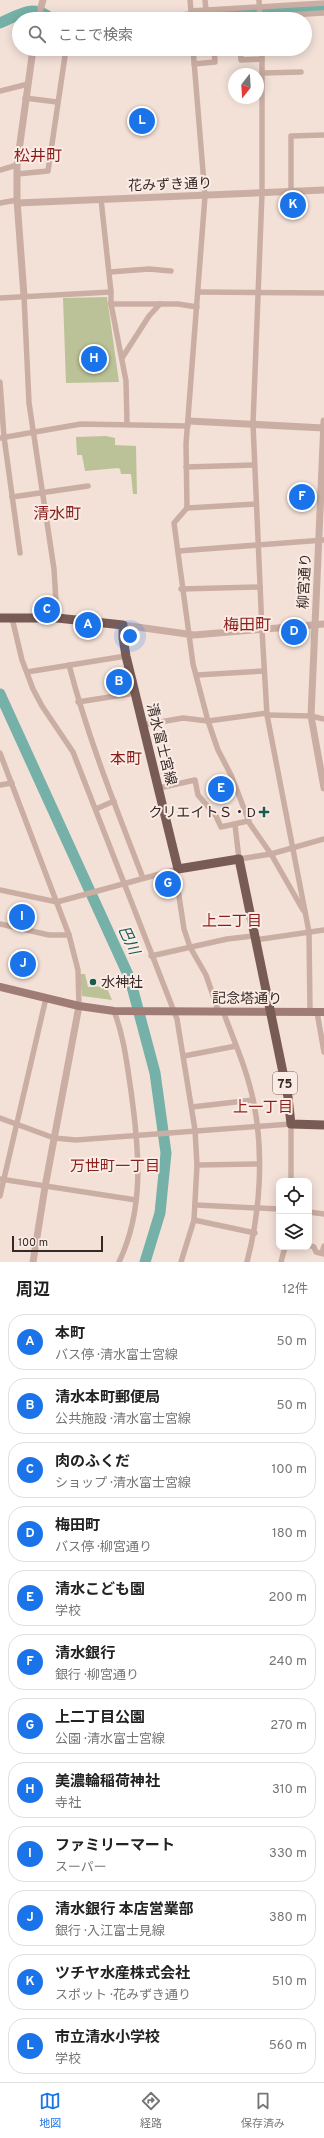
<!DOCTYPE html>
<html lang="ja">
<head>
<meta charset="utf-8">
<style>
	:root { --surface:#fff; --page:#f6f6f6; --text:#222; --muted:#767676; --line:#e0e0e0; --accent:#1a73e8 }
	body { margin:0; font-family:Overpass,"Noto Sans JP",sans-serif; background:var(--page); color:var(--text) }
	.controls { position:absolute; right:12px; bottom:12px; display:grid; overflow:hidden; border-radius:8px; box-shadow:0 2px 10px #0003 }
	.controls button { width:36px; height:36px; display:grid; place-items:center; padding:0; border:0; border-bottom:1px solid var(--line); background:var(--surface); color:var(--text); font:20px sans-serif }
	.compass { position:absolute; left:228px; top:68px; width:36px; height:36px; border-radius:50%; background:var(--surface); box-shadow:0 2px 10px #0003; rotate:197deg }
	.scale { position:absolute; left:12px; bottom:10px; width:91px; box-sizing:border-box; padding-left:4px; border:2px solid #362826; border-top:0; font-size:11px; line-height:14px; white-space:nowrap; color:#362826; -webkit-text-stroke:3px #faece5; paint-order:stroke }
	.you { position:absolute; left:130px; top:636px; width:14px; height:14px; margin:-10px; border:3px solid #fff; border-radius:50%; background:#1a73e8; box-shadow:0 0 0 6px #1a73e833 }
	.badge { display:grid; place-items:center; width:26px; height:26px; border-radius:50%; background:var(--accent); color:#fff; font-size:13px; font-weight:700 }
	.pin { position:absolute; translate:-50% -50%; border:2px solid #fff; box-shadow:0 1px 4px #0006 }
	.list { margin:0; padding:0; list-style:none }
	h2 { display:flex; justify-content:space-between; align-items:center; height:52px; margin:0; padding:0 16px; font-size:17px }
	h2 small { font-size:13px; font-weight:400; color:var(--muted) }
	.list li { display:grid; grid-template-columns:26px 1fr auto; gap:12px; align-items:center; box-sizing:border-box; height:56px; margin:0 8px 8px; padding:0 8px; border:1px solid var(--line); border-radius:16px }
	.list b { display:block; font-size:15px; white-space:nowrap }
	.list p { margin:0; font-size:13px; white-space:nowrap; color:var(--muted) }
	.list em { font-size:13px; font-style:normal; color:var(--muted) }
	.icon { flex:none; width:22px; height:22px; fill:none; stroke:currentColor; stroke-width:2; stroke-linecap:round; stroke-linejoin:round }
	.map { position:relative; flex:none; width:324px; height:1262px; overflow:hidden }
	.search { position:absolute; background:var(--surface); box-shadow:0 2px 10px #0003; left:12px; right:12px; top:12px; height:44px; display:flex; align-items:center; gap:10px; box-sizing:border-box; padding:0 14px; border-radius:22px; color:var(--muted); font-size:15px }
	.sheet { height:820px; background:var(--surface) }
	nav { display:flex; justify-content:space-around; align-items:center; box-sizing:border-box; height:56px; border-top:1px solid var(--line); background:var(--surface); font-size:11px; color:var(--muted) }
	nav a { display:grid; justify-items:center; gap:2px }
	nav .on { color:var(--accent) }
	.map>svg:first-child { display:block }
</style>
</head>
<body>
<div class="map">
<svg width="324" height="1262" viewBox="0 0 324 1262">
	<rect width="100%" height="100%" fill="#f3e1d8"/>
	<g fill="#bcc297">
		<polygon points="107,297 119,382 66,383 63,298"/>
		<polygon points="106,436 115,438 115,445 136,446 137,494 133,494 131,474 121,474 120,469 118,468 85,471 82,455 77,455 76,437"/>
		<polygon points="172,874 176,892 165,894 161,877"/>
		<polygon points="80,974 85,974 88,987 106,986 112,1000 82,996"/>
	</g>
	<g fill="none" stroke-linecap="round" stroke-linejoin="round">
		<g stroke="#75b1a8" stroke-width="11">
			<polyline points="157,19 324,9"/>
			<path d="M0 23C19 15 34 3 51 19"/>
			<polyline points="0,694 130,979 155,1073 166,1153 160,1213 145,1262"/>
		</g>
		<g stroke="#cbaea3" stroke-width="5.5">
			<polyline points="190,0 191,11 324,3"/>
			<polyline points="205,0 206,10"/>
			<polyline points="259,0 260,19"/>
			<polyline points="41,7 39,17 44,19"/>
			<polyline points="217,19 324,13"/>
			<polyline points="193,49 205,196 186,444 187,508 174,523 193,664 208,721 218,750 231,775 250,824 271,854 303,910"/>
			<polyline points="240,49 241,60 262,59"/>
			<polyline points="262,49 262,193 253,424 262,630 267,715 309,932 310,1011"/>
			<polyline points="194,64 215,62 214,49"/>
			<polyline points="263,73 301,72"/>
			<polyline points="0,91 28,84"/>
			<polyline points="25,98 57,102"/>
			<polyline points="0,170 17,165"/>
			<polyline points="17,174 48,171 66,49"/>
			<polyline points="291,191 291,136 324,135"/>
			<polyline points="101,199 111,292"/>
			<polyline points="0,203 17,200"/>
			<polyline points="110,272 149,269 171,271"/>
			<polyline points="198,292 324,293"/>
			<polyline points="24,296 29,403 54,569 57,618"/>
			<polyline points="0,298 111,292 111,304 178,304 197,307"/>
			<polyline points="111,304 126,381 127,424"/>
			<polyline points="122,358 149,316 160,304"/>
			<polyline points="0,382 4,437 20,553"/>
			<polyline points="0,438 81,424 188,426"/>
			<polyline points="186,467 254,465"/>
			<polyline points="12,497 88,486"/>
			<polyline points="187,508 256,504"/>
			<polyline points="178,551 324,540"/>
			<polyline points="181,589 260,587"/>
			<polyline points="12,618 22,660 33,689 42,706 73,752 177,1019 195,1130 197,1165 194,1220 181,1262"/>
			<path d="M69 665C88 738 116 808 143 878"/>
			<polyline points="27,672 126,656"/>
			<polyline points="197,675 264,671"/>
			<polyline points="78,702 135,693"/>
			<polyline points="267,715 311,716 324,719"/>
			<polyline points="143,725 183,718 208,721 267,713"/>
			<polyline points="0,753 69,935 78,970 79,1006"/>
			<polyline points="0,785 12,783"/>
			<polyline points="159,788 195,780 198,795 216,816 221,827 248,821"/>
			<polyline points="96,809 114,801"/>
			<polyline points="235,825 239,859 271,854 324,839"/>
			<polyline points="175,870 184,929 190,947 206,975 218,1010"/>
			<polyline points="0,890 57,902 178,869"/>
			<polyline points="0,924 49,935 69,935"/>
			<polyline points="255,940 324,930"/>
			<polyline points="151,956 227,939 253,936"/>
			<path d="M114 1011C124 1037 127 1064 131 1091 139 1149 145 1208 119 1262"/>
			<path d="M223 1011C234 1041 248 1072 254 1104 264 1155 260 1212 247 1262"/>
			<polyline points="317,1012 324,1052"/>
			<polyline points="184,1056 236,1046"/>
			<polyline points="192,1107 253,1100"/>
			<polyline points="0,1118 54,1138 76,1140 291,1124 291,1181"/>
			<polyline points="197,1165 258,1164"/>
			<polyline points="0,1179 136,1200"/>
			<polyline points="0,1196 46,998"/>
			<polyline points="196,1205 279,1209"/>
			<polyline points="309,1212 324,1214"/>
			<polyline points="194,1220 255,1233"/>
			<polyline points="309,1245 314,1247 316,1252 324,1254"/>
			<polyline points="322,1253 324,1246"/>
			<polyline points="281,1262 285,1247"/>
		</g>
		<g stroke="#cbaea3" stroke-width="7">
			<polyline points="41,7 43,0"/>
			<polyline points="38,19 39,17"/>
			<polyline points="17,203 324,190"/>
			<polyline points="24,296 17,200 17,165 33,49"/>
			<polyline points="189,421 324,428"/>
			<polyline points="324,421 311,716 324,788"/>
			<polyline points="123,625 194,635 324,624"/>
			<polyline points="33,1262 45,1187 79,1006"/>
		</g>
		<polyline stroke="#9f7c75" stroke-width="8" points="0,987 79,1006 114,1011 324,1012"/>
		<polyline stroke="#795b56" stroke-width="9" points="0,618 57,618 123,625 123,638 126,656 178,869 239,859 288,1097 291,1124 324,1125"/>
	</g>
	<g fill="#195a51" stroke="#faece5" stroke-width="1.5">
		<path d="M262 806h4v4h4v4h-4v4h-4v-4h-4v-4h4z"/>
		<circle cx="93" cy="982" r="4"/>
	</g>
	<g text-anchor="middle" stroke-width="4" stroke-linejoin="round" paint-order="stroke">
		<rect fill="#faece5" stroke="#71635f" stroke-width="1" x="273" y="1072" width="24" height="22" rx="3"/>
		<g font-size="13" font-weight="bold" fill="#362826">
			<text x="285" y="1088">75</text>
		</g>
		<g font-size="14" fill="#362826" stroke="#faece5">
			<text transform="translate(170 184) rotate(-2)" y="5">花みずき通り</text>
			<text transform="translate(304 581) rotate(-87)" y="5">柳宮通り</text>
			<text transform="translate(162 744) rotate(76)" y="5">清水富士宮線</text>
			<text transform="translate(247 998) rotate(1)" y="5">記念塔通り</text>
		</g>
		<g font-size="14" fill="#362826" stroke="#faece5" text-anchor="end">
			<text x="256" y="817">クリエイトＳ・D</text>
			<text x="101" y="987" text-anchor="start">水神社</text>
		</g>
		<g font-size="15" fill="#891e1a" stroke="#faece5">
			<text x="232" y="926">上二丁目</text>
			<text x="263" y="1112">上一丁目</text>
			<text x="115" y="1171">万世町一丁目</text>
		</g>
		<g font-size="15" font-style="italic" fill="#195a51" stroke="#faece5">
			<text transform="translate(129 940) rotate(65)" y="5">巴川</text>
		</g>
		<g font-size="16" fill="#891e1a" stroke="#faece5">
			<text x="38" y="161">松井町</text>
			<text x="57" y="519">清水町</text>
			<text x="247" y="630">梅田町</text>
			<text x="126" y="764">本町</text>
		</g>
	</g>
</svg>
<div class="controls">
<button><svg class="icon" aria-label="locate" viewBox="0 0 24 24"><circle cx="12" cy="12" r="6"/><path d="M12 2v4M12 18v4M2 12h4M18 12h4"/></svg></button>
<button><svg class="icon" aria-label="layers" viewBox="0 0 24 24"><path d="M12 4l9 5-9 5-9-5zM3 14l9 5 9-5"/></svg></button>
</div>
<svg class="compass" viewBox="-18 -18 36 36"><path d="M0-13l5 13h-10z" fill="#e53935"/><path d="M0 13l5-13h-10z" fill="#767676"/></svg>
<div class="scale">100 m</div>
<div class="you"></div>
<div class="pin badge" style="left:88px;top:625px">A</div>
<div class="pin badge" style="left:119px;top:682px">B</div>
<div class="pin badge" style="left:47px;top:610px">C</div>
<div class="pin badge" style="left:294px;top:632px">D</div>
<div class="pin badge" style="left:221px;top:789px">E</div>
<div class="pin badge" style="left:302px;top:497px">F</div>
<div class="pin badge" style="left:168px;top:884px">G</div>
<div class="pin badge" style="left:94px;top:359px">H</div>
<div class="pin badge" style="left:22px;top:917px">I</div>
<div class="pin badge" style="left:23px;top:964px">J</div>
<div class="pin badge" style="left:293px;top:205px">K</div>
<div class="pin badge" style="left:142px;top:121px">L</div>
<div class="search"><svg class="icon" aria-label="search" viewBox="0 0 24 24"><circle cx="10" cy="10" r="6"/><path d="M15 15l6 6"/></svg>ここで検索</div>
</div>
<section class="sheet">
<h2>周辺<small>12件</small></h2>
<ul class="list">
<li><span class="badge">A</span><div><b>本町</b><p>バス停 · 清水富士宮線</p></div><em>50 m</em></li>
<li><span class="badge">B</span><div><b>清水本町郵便局</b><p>公共施設 · 清水富士宮線</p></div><em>50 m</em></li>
<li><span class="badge">C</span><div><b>肉のふくだ</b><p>ショップ · 清水富士宮線</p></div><em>100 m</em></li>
<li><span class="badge">D</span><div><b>梅田町</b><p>バス停 · 柳宮通り</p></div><em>180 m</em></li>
<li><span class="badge">E</span><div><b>清水こども園</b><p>学校</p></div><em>200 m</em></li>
<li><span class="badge">F</span><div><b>清水銀行</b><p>銀行 · 柳宮通り</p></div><em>240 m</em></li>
<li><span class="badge">G</span><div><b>上二丁目公園</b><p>公園 · 清水富士宮線</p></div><em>270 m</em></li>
<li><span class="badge">H</span><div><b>美濃輪稲荷神社</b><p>寺社</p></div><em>310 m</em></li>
<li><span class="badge">I</span><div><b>ファミリーマート</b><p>スーパー</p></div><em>330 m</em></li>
<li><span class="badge">J</span><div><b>清水銀行 本店営業部</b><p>銀行 · 入江富士見線</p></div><em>380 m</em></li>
<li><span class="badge">K</span><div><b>ツチヤ水産株式会社</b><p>スポット · 花みずき通り</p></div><em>510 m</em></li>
<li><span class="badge">L</span><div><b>市立清水小学校</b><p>学校</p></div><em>560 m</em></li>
</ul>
</section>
<nav>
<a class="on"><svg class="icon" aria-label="map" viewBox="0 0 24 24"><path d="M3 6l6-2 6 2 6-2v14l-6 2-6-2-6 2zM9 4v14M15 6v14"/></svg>地図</a>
<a><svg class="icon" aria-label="directions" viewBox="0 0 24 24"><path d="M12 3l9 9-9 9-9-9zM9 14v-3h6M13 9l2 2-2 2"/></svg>経路</a>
<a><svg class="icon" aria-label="saved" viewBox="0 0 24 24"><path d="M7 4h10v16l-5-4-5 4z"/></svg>保存済み</a>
</nav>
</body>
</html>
